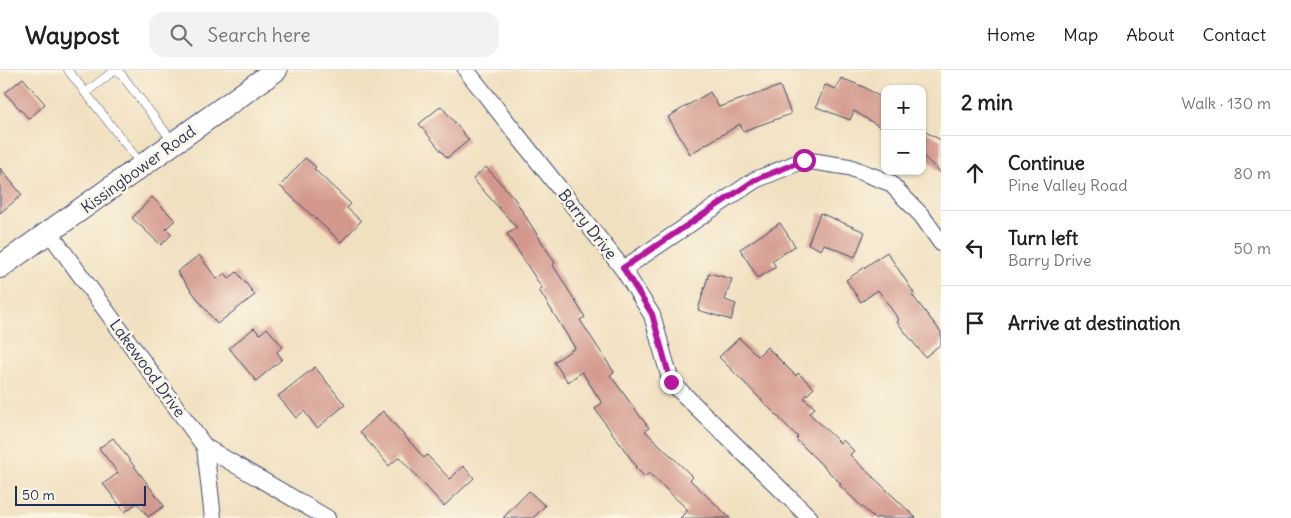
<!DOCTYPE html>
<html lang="en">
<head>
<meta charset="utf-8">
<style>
	:root { --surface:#fff; --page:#f2f2f2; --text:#202124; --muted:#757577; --line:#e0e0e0 }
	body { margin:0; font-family:Delius,sans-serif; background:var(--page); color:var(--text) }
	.controls { position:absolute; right:15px; top:15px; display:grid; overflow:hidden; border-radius:10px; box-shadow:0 1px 4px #0004 }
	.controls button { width:45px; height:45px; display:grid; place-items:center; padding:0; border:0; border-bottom:1px solid var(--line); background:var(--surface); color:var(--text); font:25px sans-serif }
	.scale { position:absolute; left:15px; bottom:12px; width:131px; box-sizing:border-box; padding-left:5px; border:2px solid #1b2f5e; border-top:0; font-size:14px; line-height:18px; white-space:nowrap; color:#1b2f5e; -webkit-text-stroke:4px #fcf5e5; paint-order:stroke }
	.stop { position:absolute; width:15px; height:15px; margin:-11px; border:4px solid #b5179e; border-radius:50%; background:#fff }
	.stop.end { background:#b5179e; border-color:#fff; box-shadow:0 1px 5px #0008 }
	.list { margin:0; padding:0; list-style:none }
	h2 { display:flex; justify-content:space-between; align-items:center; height:65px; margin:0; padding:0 20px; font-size:21px }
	h2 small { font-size:16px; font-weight:400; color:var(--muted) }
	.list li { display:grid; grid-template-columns:32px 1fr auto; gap:15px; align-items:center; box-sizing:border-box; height:75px; padding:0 20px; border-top:1px solid var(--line) }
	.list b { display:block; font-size:19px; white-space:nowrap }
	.list p { margin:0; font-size:16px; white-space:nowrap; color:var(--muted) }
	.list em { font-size:16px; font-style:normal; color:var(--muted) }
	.icon { flex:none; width:28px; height:28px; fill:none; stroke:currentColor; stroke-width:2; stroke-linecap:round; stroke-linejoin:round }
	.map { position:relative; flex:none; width:941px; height:448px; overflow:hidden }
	header { display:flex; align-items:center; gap:30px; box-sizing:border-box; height:70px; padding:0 25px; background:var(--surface); border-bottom:1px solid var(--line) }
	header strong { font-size:24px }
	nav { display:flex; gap:28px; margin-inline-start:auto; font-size:18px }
	.search { width:350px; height:45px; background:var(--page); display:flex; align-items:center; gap:12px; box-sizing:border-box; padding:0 18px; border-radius:15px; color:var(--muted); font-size:19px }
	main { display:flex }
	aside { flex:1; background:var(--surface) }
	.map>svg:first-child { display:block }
</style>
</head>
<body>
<header>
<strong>Waypost</strong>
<div class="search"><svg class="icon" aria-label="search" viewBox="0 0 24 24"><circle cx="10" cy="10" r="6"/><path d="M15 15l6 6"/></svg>Search here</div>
<nav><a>Home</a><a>Map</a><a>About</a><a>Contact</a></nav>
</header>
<main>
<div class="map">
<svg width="941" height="448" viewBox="0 0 941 448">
	<rect width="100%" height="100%" fill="#fcf5e5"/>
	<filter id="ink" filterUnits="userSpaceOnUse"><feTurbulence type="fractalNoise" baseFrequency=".02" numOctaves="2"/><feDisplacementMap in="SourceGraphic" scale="10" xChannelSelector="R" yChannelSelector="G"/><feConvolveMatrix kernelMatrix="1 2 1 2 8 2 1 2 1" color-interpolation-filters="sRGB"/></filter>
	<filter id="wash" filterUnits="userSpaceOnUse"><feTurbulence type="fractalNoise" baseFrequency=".0096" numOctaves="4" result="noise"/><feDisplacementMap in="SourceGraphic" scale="20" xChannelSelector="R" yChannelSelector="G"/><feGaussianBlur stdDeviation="1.12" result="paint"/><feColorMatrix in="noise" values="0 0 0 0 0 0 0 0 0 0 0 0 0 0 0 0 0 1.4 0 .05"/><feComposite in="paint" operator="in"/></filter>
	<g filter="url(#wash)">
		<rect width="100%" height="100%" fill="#f1e0c0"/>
		<g id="blocks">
			<g fill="#d3988d">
				<polygon points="23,8 45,34 29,49 5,23"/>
				<polygon points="841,8 864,17 885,30 885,60 854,41 850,50 816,37 825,15 836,19"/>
				<polygon points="780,16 791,44 743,61 740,54 690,84 668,47 710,22 719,37"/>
				<polygon points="441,36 469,70 447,88 419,54"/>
				<polygon points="922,60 941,70 941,103 922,85"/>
				<polygon points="305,88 316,97 314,99 351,134 347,138 361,151 341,172 280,116"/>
				<polygon points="486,97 514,128 555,193 553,195 585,247 580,250 614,302 610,305 649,358 645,361 693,407 690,410 730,448 680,448 688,440 649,403 645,407 635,397 636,396 595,339 602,333 582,302 568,312 554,292 575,278 539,220 542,218 507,164 517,158 473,109"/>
				<polygon points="0,98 22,125 0,143"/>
				<polygon points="152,127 175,150 166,159 172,164 161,175 132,148"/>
				<polygon points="820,143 865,162 855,187 824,174 821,180 808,174"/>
				<polygon points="780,153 795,176 772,191 776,197 758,208 740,179"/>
				<polygon points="887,182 914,223 912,225 941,262 941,274 925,287 897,252 899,250 878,220 861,232 846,210"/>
				<polygon points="199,185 217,209 225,203 229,208 237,202 255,225 217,254 177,202"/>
				<polygon points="709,203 732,209 725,230 736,234 731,250 698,240"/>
				<polygon points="254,258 260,264 267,258 283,277 277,282 282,289 256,311 229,278"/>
				<polygon points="739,268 758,286 767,277 796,306 798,303 814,318 804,328 815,338 809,343 840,373 843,370 854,381 850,385 916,448 874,448 839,415 841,414 796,369 798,367 719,287"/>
				<polygon points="315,297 345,335 317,358 304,341 296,348 278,326"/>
				<polygon points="383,341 424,388 427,385 450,409 463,396 474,408 444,436 399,387 389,396 360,362"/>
				<polygon points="113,368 164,436 148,447 137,433 125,442 103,414 118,403 99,378"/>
				<polygon points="529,421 545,436 533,448 503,448"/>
			</g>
		</g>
	</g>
	<g filter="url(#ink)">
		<use href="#blocks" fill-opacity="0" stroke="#3b4a6d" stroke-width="1"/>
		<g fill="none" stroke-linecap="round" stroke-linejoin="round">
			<defs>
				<g id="lane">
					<polyline points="68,0 141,94"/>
					<polyline points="118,0 173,72"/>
					<polyline points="85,23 115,0"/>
				</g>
				<g id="street">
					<polyline points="466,0 623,199 652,245 671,312 810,448"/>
					<polyline points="49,162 205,377 213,448"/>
					<polyline points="623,199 755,110 804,90 849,97 890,113 922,146 941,173"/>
					<polyline points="205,377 327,448"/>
				</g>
				<polyline id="secondary" points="0,197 276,0"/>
			</defs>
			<use href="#lane" stroke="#3b4a6d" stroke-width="9"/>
			<use href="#street" stroke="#3b4a6d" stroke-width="18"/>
			<use href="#secondary" stroke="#3b4a6d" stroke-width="24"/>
			<use href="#lane" stroke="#fff" stroke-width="8"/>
			<use href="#street" stroke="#fff" stroke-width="16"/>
			<use href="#secondary" stroke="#fff" stroke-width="22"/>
		</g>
	</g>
	<g fill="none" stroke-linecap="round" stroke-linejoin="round" filter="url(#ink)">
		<polyline stroke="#b5179e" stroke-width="6" points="671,312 652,244 623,198 755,110 804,90"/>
	</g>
	<g text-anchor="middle" stroke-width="5" stroke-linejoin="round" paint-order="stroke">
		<g font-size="16" fill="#1b2f5e" stroke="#fcf5e5">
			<text transform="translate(138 99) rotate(-36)" y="6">Kissingbower Road</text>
			<text transform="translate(588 154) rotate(52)" y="6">Barry Drive</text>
			<text transform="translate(148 298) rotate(54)" y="6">Lakewood Drive</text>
		</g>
	</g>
</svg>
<div class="controls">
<button>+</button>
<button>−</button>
</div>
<div class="scale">50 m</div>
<div class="stop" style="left:804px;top:90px"></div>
<div class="stop end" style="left:671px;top:312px"></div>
</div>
<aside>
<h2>2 min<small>Walk · 130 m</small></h2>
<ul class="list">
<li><svg class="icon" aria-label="ahead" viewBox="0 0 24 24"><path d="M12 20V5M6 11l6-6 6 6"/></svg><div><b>Continue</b><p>Pine Valley Road</p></div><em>80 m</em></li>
<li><svg class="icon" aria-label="left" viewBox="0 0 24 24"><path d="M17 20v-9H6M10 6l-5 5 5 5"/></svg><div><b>Turn left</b><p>Barry Drive</p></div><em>50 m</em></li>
<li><svg class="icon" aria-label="arrive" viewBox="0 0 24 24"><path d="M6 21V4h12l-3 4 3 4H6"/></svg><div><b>Arrive at destination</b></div></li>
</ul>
</aside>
</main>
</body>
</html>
